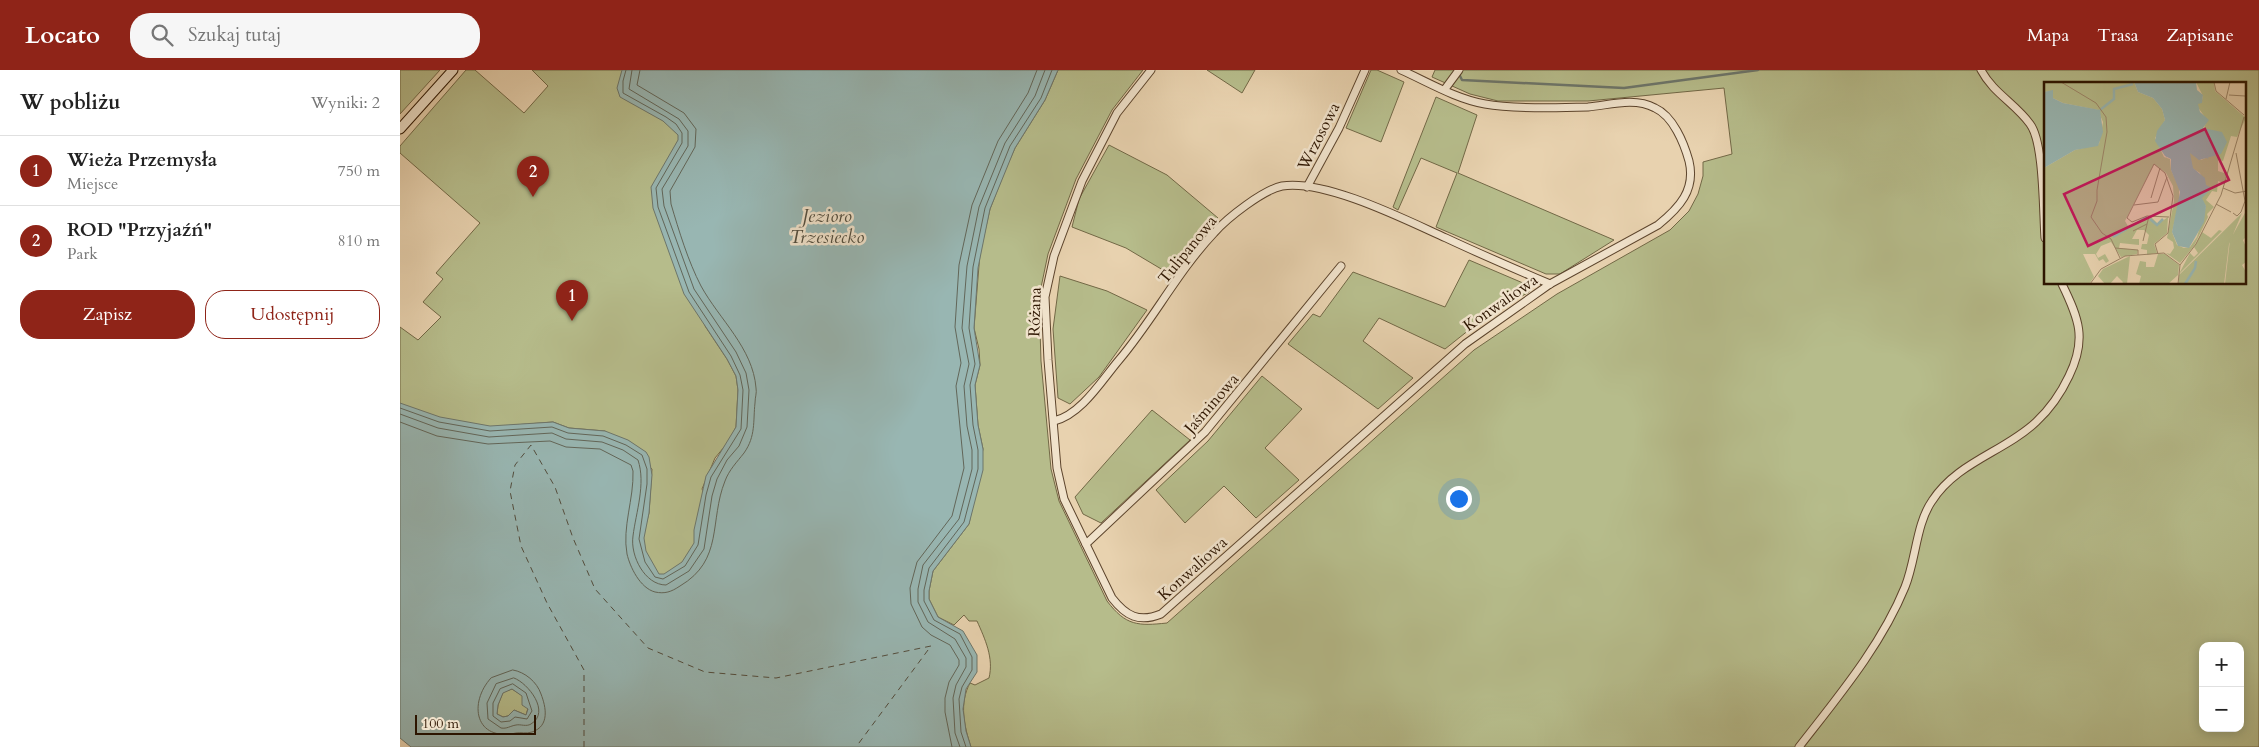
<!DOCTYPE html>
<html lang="pl">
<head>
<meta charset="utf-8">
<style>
	:root { --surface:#fff; --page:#f6f6f6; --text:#222; --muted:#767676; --line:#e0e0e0; --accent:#8f2418 }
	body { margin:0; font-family:Cardo,serif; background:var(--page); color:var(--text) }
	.controls { position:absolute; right:15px; bottom:15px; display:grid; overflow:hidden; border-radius:10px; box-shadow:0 2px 12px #0003 }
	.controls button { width:45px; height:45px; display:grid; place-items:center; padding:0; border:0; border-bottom:1px solid var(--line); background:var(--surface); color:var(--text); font:25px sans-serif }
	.scale { position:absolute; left:15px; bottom:12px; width:121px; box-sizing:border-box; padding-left:5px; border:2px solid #2d1500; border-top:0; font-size:14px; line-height:18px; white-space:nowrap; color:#2d1500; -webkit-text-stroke:4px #f0e2cb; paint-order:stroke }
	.you { position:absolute; left:1058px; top:428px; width:18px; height:18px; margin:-12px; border:4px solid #fff; border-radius:50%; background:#1a73e8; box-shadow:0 0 0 8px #1a73e833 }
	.badge { display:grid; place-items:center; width:32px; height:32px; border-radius:50%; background:var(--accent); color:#fff; font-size:16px; font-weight:700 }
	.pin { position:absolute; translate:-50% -41px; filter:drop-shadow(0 1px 2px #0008) }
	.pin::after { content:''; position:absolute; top:26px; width:18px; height:15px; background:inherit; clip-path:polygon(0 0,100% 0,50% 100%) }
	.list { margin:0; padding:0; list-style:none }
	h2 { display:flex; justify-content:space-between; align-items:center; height:65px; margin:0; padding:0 20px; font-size:21px }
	h2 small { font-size:16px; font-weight:400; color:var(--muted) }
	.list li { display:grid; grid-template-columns:32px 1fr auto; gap:15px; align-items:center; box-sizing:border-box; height:70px; padding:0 20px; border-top:1px solid var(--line) }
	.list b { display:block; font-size:19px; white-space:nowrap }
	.list p { margin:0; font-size:16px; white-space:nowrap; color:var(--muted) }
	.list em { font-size:16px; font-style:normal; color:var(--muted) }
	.actions { display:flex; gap:10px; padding:15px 20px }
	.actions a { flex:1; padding:11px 0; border:1px solid var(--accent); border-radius:20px; text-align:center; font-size:18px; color:var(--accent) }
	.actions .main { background:var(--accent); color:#fff }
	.icon { flex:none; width:28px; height:28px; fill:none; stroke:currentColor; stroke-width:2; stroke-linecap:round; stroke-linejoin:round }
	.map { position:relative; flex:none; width:1859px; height:677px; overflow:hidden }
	header { display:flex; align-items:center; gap:30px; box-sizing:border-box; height:70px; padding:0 25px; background:var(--accent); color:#fff }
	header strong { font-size:24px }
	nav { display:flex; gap:28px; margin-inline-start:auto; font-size:18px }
	.search { width:350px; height:45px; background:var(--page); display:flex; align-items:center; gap:12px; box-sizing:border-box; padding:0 18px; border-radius:20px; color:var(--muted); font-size:19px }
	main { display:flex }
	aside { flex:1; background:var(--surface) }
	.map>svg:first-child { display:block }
</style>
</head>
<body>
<header>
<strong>Locato</strong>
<div class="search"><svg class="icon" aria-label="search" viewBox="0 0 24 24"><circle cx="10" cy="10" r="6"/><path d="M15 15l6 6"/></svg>Szukaj tutaj</div>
<nav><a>Mapa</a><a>Trasa</a><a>Zapisane</a></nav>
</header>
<main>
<aside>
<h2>W pobliżu<small>Wyniki: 2</small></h2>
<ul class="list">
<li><span class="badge">1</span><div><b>Wieża Przemysła</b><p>Miejsce</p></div><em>750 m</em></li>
<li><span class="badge">2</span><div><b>ROD &quot;Przyjaźń&quot;</b><p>Park</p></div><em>810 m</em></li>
</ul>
<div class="actions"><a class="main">Zapisz</a><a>Udostępnij</a></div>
</aside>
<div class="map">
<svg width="1859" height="677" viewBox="0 0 1859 677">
	<rect width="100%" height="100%" fill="#e8d2af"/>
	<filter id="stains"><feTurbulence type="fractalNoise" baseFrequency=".004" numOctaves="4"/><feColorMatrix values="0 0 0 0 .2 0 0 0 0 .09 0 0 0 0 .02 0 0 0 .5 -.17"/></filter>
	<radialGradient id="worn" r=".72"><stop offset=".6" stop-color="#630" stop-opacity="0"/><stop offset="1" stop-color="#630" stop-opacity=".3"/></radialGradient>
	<g fill="#b6bc8b" stroke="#726846" fill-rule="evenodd">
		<polygon points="0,0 40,0 0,44"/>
		<polygon points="66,0 75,0 124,43 148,16 132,0 276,0 305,256 327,289 336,306 338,320 336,357 329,371 315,388 302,419 308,431 288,499 228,524 249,443 252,399 205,361 169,358 153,352 114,355 109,360 0,351 0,257 18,270 41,247 23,232 43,209 36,203 80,153 0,83 0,76"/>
		<path d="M658 0H743L712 40 676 109 648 184 639 227 641 291 651 399 659 431 707 531C726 556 738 556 767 553L1074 280 1157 224 1270 160 1289 141 1298 124 1303 106V92L1332 84 1324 18 1188 31H1098L1070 24 1032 7 1035 0H1859V677H571C564 656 559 633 570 613L575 615 589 608C594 588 585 569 577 551H569L564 545 554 555 538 547 529 529V521L533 501 569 454 583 379 578 355 575 315 580 295 579 279 574 258 580 183 590 139 606 98 615 78 645 30ZM1645 14H1845V214H1645ZM1803 576H1840V658H1803Z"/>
		<polygon points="807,0 855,0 842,23"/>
		<polygon points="971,0 977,0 1004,12 981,72 946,58"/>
		<polygon points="1036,27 1077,45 1058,103 1214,170 1160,204 1146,204 1036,157 1057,103 1021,88 998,140 993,137"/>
		<polygon points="709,75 767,105 818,148 807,156 773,206 726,178 672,157 679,129"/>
		<polygon points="1069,190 1130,216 1129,222 1084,248 1045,279 979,248 963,271 1013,308 978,339 888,274 913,244 920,247 953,202 1045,237"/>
		<polygon points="660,206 707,221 747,240 699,307 670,334 658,328 653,259"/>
		<polygon points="862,306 902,339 865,378 899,410 856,448 824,416 785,453 756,420 808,371"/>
		<polygon points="752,340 790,370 701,453 683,444 675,427"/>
		<polygon points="112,619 123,626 128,638 126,645 114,640 108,646 103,647 97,644 98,635 103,622"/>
	</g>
	<path fill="#98b6b2" stroke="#6d766b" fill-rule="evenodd" d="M222 0H658L645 30 615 78 590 139 578 198 574 258 580 295 575 315 578 355 583 379V400L569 454 533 501 529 521V529L538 547 563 561 577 585V602L566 619 563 639 566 661 571 677H11L0 668V333L40 347 90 356 153 352 169 358 205 361 228 370 246 382 249 387 252 405 249 443 244 468 246 481 259 504H264L282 492 294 473V460L306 406 336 357 338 320 336 306 327 289 284 224 253 138 251 117 278 70V65L263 51 220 27 217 18ZM112 619 122 626V635L128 639 126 645 114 640 108 646 103 647 97 644 98 635 103 623Z"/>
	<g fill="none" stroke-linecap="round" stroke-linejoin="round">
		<g stroke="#626659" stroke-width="1">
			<polyline points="0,338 39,352 90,361 152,357 168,363 203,366 226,375 242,385 247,399 247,414 239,469 245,492 255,507 263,509 285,496 298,475 306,425 311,407 341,359 343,320 340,305 331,286 289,222 258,137 256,118 282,73 282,63 276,54 266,47 223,23 223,11 226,0"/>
			<path d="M0 344 38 358 89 367 152 363 166 369 202 372 223 380 238 390C246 414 236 442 233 466 230 486 245 515 266 515L289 501 304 479 312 426 317 409 327 390 339 376 347 357 349 320 346 303 336 282 294 219 264 136 262 119 288 76V61L279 49 229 19 232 0"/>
			<path d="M0 352 37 366 88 374 150 371 166 377 200 379 231 395 233 401C234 429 222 457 227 484 230 497 240 518 255 522 265 524 271 522 280 516 324 490 309 451 325 411 329 400 337 392 344 383 356 366 353 351 355 333 355 327 357 323 356 318 353 278 319 249 301 216 288 191 279 161 271 134L270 121 295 77 296 59 284 43 237 15 240 0"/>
			<path d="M113 600C125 602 137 612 141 624 146 637 150 656 132 662 126 664 121 662 116 663 75 672 68 633 91 608Z"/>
			<path d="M114 608C128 613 151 642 131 654 126 657 121 654 116 655 110 656 107 659 101 658L88 649 87 633 96 614Z"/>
			<polygon points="113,614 126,623 132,641 127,649 115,647 110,651 101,652 93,646 93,633 100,619"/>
			<polyline points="552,677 545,642 545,628 549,612 559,595 559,590 550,575 531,565 522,557 511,534 510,518 517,492 552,446 564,398 556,316 561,293 555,257 559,195 572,135 598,71 628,23 637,0"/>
			<polyline points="560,677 555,663 553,628 556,615 566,597 566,588 555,569 528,552 518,532 518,519 523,495 559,449 572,399 572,380 567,356 564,316 569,294 562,258 567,196 579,137 605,73 635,26 645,0"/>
			<polyline points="566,677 561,662 559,629 562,617 572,600 572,587 560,564 534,550 524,531 524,520 529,498 564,452 578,399 578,380 573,355 570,315 575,294 569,258 573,197 585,138 610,76 641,28 652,0"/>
		</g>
		<polyline stroke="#6d766b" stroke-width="2.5" points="1058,2 1062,10 1224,18 1358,0"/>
		<polyline stroke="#524d3e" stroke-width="1" stroke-dasharray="6 5" stroke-linecap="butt" points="184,677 184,600 147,533 121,476 110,421 115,395 131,375 155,417 173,468 195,519 248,578 305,602 376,608 531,576 456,677"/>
		<defs>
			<g id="street">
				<path d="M751 0 717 43 682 111 654 186 645 227 648 290 657 398 664 429 712 528C726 546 739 553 761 544L1065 274 1150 214 1258 155C1279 138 1296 120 1289 91 1284 73 1273 46 1255 38 1234 27 1210 35 1188 37 1160 38 1112 39 1085 34 1056 29 1028 12 1001 0"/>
				<path d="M1581 0C1593 23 1616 34 1630 54 1644 72 1643 141 1645 168"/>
				<polyline points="1045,19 1059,0"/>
				<polyline points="907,117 939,58 965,0"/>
				<path d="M654 351C681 345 702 310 719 290 753 250 778 201 814 163 827 148 863 120 882 116 925 109 1006 150 1046 168 1080 184 1115 199 1150 214"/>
				<polyline points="686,474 805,362 941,196"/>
				<path d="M1399 677C1437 628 1481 576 1505 517 1516 490 1516 454 1532 431 1557 392 1604 382 1636 352 1650 339 1661 323 1669 306 1687 269 1679 249 1662 214"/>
			</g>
			<polyline id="secondary" points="0,59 53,0"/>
		</defs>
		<use href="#street" stroke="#5c442c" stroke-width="9"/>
		<use href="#secondary" stroke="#2d1500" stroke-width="11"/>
		<use href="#street" stroke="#f0e2cb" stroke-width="7"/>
		<use href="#secondary" stroke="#f0e2cb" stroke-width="9"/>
	</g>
	<g text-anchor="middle" stroke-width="5" stroke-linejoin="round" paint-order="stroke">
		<g font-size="16" fill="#2d1500" stroke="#f0e2cb">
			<text transform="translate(918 66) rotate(-63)" y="6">Wrzosowa</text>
			<text transform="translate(787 179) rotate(-51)" y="6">Tulipanowa</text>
			<text transform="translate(1100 232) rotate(-35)" y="6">Konwaliowa</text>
			<text transform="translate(634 242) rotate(-88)" y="6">Różana</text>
			<text transform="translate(811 333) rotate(-49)" y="6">Jaśminowa</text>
			<text transform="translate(792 498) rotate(-42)" y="6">Konwaliowa</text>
		</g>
		<g font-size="18" font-style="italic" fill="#524d3e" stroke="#f0e2cb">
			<text x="427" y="152">Jezioro<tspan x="427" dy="21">Trzesiecko</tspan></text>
		</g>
	</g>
	<g transform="translate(1644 12)">
		<rect width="202" height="202" fill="#e8d2af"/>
		<path d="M0 0H90L94 10 109 16 118 27 121 38 111 56 120 75 126 77 127 88 135 105V122L128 150 133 163 140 166 146 165 153 155 162 124 156 118 162 106 156 91 148 86 144 72 147 65 157 78 164 75 168 49H159L163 38 151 21 158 18 159 14 152 0H170L171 9 202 36 193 55 187 54 179 79 174 78V89L183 92 180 101 174 99 173 110 168 109 162 118 170 125 163 132 164 135 150 164 136 181 122 171 126 172 130 166 129 160 123 156 130 119 129 104 122 91 110 82 81 139 84 144 106 134 114 142 124 135 123 151 110 162 113 171 103 173V168L97 167 98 162H103L105 153 100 148H93L88 157H95V163L76 161 75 166 94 168 93 172 77 175 67 160 57 164 52 172 54 176 61 172 65 179 62 181 59 177 55 179 51 172H39L50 195 45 202H0V86L31 68 55 62 59 40 54 28 19 21 9 16V9L0 10ZM202 129V155L199 158 202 165V180L198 183 202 190V202H181L186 158ZM198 131 185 162 180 202H135V193ZM175 148 178 149 135 192 146 171 150 175 154 171 150 165 158 150 167 156ZM114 172H121L135 183 134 193 124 202H95L97 194 92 192 96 179 102 180V185H110ZM86 174 83 202H78L79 200 73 194 66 202H61L54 194 59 187Z" fill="#b6bc8b"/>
		<path d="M90 0H152L153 8 159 13 158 21 154 22 156 30 165 38 159 46 178 50 183 60 177 72 155 78 146 71 149 86 161 96 162 103 168 106 158 116 162 124 160 140 145 166 134 164 128 150 136 110 127 88V77L121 74 111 59 113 49 121 38 118 27 109 16 94 10ZM9 8V16L19 21 56 28 59 50 54 64 31 68 0 86V10Z" fill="#98b6b2"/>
		<path fill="none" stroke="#98b6b2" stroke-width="2.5" d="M108 0 128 41 124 73 135 65 146 63 162 74 159 66 150 59 137 27 117 0M56 28 70 17V7L89 2M106 137 113 143 119 137M69 155 103 135M141 202 151 186 152 179"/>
		<path fill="none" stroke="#9d8669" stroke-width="1" d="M17 0 52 21 62 35 63 50 53 108V119L47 135 58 151 67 157 76 176M170 0 172 9 200 33M202 0V32M185 13 201 14M182 17 186 0M179 106 191 111 203 109M107 116 116 86M172 122 187 130M90 123 114 120 123 95M189 131 193 134 197 130 201 119 192 71M89 149 103 142M99 159 105 134M71 166 94 168V173M114 172 111 162 124 151 129 114 121 91 110 82 83 136 88 140 103 134 125 135M46 202 57 187 81 174 120 171 136 183M134 202 136 183 152 162 177 113 200 35"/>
		<path fill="#c2185b" fill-opacity="0.15" stroke="#c2185b" stroke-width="2.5" d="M161 47 185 98 44 164 20 112Z"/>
		<rect width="202" height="202" fill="none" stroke="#2d1500" stroke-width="2.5"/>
	</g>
	<rect width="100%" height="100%" filter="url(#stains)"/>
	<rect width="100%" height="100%" fill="url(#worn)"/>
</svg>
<div class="controls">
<button>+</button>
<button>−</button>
</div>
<div class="scale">100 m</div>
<div class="you"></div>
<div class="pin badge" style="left:172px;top:251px">1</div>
<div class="pin badge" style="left:133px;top:127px">2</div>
</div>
</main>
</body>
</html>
